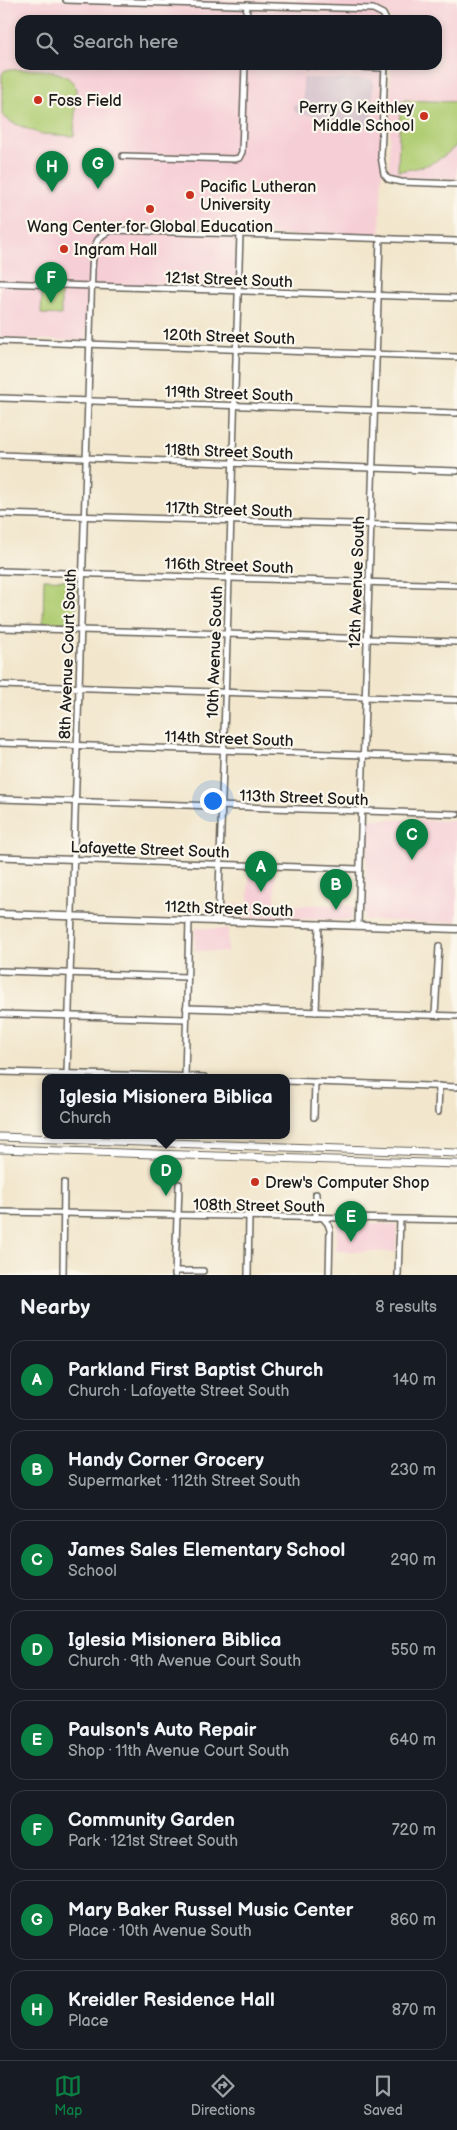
<!DOCTYPE html>
<html lang="en">
<head>
<meta charset="utf-8">
<style>
	:root { --surface:#171b24; --page:#242831; --text:#f1f3f6; --muted:#9ea1a6; --line:#363941; --accent:#0b8043 }
	body { margin:0; font-family:"Balsamiq Sans",sans-serif; background:var(--page); color:var(--text) }
	.you { position:absolute; left:212px; top:800px; width:18px; height:18px; margin:-12px; border:4px solid #fff; border-radius:50%; background:#1a73e8; box-shadow:0 0 0 8px #1a73e833 }
	.badge { display:grid; place-items:center; width:32px; height:32px; border-radius:50%; background:var(--accent); color:#fff; font-size:16px; font-weight:700 }
	.pin { position:absolute; translate:-50% -41px; filter:drop-shadow(0 1px 2px #0008) }
	.pin::after { content:''; position:absolute; top:26px; width:18px; height:15px; background:inherit; clip-path:polygon(0 0,100% 0,50% 100%) }
	.popup { position:absolute; left:42px; top:1074px; width:248px; height:65px; box-sizing:border-box; display:grid; place-content:center; border-radius:10px; background:var(--surface); filter:drop-shadow(0 1px 4px #0005); font-size:16px; white-space:nowrap; color:var(--muted) }
	.popup b { font-size:19px; color:var(--text) }
	.popup::after { content:''; position:absolute; left:50%; top:100%; margin-left:-10px; border:10px solid transparent; border-top-color:var(--surface) }
	.list { margin:0; padding:0; list-style:none }
	h2 { display:flex; justify-content:space-between; align-items:center; height:65px; margin:0; padding:0 20px; font-size:21px }
	h2 small { font-size:16px; font-weight:400; color:var(--muted) }
	.list li { display:grid; grid-template-columns:32px 1fr auto; gap:15px; align-items:center; box-sizing:border-box; height:80px; margin:0 10px 10px; padding:0 10px; border:1px solid var(--line); border-radius:15px }
	.list b { display:block; font-size:19px; white-space:nowrap }
	.list p { margin:0; font-size:16px; white-space:nowrap; color:var(--muted) }
	.list em { font-size:16px; font-style:normal; color:var(--muted) }
	.icon { flex:none; width:28px; height:28px; fill:none; stroke:currentColor; stroke-width:2; stroke-linecap:round; stroke-linejoin:round }
	.map { position:relative; flex:none; width:457px; height:1275px; overflow:hidden }
	.search { position:absolute; background:var(--surface); box-shadow:0 2px 8px #0003; left:15px; right:15px; top:15px; height:55px; display:flex; align-items:center; gap:12px; box-sizing:border-box; padding:0 18px; border-radius:15px; color:var(--muted); font-size:19px }
	.sheet { height:785px; background:var(--surface) }
	nav { display:flex; justify-content:space-around; align-items:center; box-sizing:border-box; height:70px; border-top:1px solid var(--line); background:var(--surface); font-size:14px; color:var(--muted) }
	nav a { display:grid; justify-items:center; gap:2px }
	nav .on { color:var(--accent) }
	.map>svg:first-child { display:block }
</style>
</head>
<body>
<div class="map">
<svg width="457" height="1275" viewBox="0 0 457 1275">
	<rect width="100%" height="100%" fill="#fbf7ec"/>
	<filter id="ink" filterUnits="userSpaceOnUse"><feTurbulence type="fractalNoise" baseFrequency=".02" numOctaves="2"/><feDisplacementMap in="SourceGraphic" scale="10" xChannelSelector="R" yChannelSelector="G"/><feConvolveMatrix kernelMatrix="1 2 1 2 8 2 1 2 1" color-interpolation-filters="sRGB"/></filter>
	<filter id="wash" filterUnits="userSpaceOnUse"><feTurbulence type="fractalNoise" baseFrequency=".0096" numOctaves="4" result="noise"/><feDisplacementMap in="SourceGraphic" scale="20" xChannelSelector="R" yChannelSelector="G"/><feGaussianBlur stdDeviation="1.12" result="paint"/><feColorMatrix in="noise" values="0 0 0 0 0 0 0 0 0 0 0 0 0 0 0 0 0 1.4 0 .05"/><feComposite in="paint" operator="in"/></filter>
	<g filter="url(#wash)">
		<rect width="100%" height="100%" fill="#f2e6cc"/>
		<g fill="#f6cfd6">
			<polygon points="0,0 457,0 457,179 400,177 392,173 389,167 391,65 437,65 437,20 391,20 386,10 386,20 20,20 20,65 385,65 380,238 240,234 238,291 91,287 88,293 87,341 0,338"/>
			<polygon points="368,819 457,821 457,923 364,920"/>
			<polygon points="249,869 275,869 275,905 353,905 352,920 225,917 225,904 248,904"/>
			<polygon points="195,928 228,929 227,952 195,951"/>
			<polygon points="337,1223 397,1224 396,1252 336,1251"/>
		</g>
		<polygon fill="#d1bdc9" points="303,78 373,79 372,128 327,120 311,115 298,114 294,110 293,105 303,105"/>
		<g fill="#b0cd73" stroke="#667448">
			<path d="M5 70C26 70 69 65 76 89L74 136 40 134 11 122 2 115V74Z"/>
			<path d="M403 100 457 102V145C438 163 424 168 398 171L400 104Z"/>
			<polygon points="42,292 61,293 61,315 41,314"/>
			<polygon points="44,579 77,580 75,624 43,623"/>
		</g>
	</g>
	<g filter="url(#ink)">
		<g fill="none" stroke-linecap="round" stroke-linejoin="round">
			<defs>
				<g id="minor">
					<polyline points="66,0 373,9 383,14 386,20"/>
					<polyline points="246,20 247,5"/>
					<polyline points="307,65 385,68"/>
					<polyline points="385,65 381,156 384,174 388,179 401,182 457,184"/>
					<polyline points="123,156 234,159 239,158 242,152 245,65"/>
					<polyline points="0,283 457,298"/>
					<polyline points="0,341 457,357"/>
					<polyline points="0,398 457,413"/>
					<polyline points="0,455 457,471"/>
					<polyline points="0,514 457,527"/>
					<polyline points="0,571 457,585"/>
					<polyline points="0,628 198,633 457,642"/>
					<polyline points="0,685 457,700"/>
					<polyline points="0,743 457,758"/>
					<polyline points="0,799 457,814"/>
					<polyline points="0,857 359,869"/>
					<polyline points="218,922 240,234"/>
					<polyline points="358,925 380,238"/>
					<polyline points="0,971 187,977"/>
					<polyline points="186,1008 457,1016"/>
					<polyline points="316,1012 319,924"/>
					<polyline points="0,1014 186,1019"/>
					<polyline points="435,1015 439,946"/>
					<polyline points="0,1072 204,1077"/>
					<path d="M67 1073 92 270C93 252 93 235 113 230L457 241"/>
					<polyline points="185,1077 189,921"/>
					<polyline points="286,1081 457,1087"/>
					<polyline points="438,1112 439,1086"/>
					<polyline points="314,1117 315,1082"/>
					<polyline points="0,1212 457,1220"/>
					<polyline points="178,1216 179,1184"/>
					<polyline points="316,1218 316,1194"/>
					<polyline points="323,1218 328,1224 330,1230 329,1275"/>
					<polyline points="175,1271 203,1271"/>
					<polyline points="63,1275 64,1183"/>
					<polyline points="175,1275 177,1216"/>
					<polyline points="248,1275 249,1217"/>
					<polyline points="398,1275 400,1220"/>
				</g>
				<polyline id="major" points="0,914 457,929"/>
				<g id="highway">
					<polyline points="0,1137 457,1153"/>
					<polyline points="0,1149 457,1164"/>
				</g>
			</defs>
			<use href="#minor" stroke="#67635a" stroke-width="8"/>
			<use href="#major" stroke="#67635a" stroke-width="9"/>
			<use href="#highway" stroke="#67635a" stroke-width="9"/>
			<use href="#minor" stroke="#fff" stroke-width="5"/>
			<use href="#major" stroke="#fff" stroke-width="6"/>
			<use href="#highway" stroke="#fff" stroke-width="7"/>
		</g>
	</g>
	<g fill="#c8321e" stroke="#fbf7ec" stroke-width="2">
		<circle cx="38" cy="100" r="5"/>
		<circle cx="424" cy="116" r="5"/>
		<circle cx="190" cy="195" r="5"/>
		<circle cx="150" cy="209" r="5"/>
		<circle cx="64" cy="249" r="5"/>
		<circle cx="255" cy="1182" r="5"/>
	</g>
	<g text-anchor="middle" stroke-width="4.5" stroke-linejoin="round" paint-order="stroke">
		<g font-size="16" fill="#1c1c1c" stroke="#fbf7ec" text-anchor="start">
			<text x="48" y="106">Foss Field</text>
			<text x="414" y="113" text-anchor="end">Perry G Keithley<tspan x="414" dy="18">Middle School</tspan></text>
			<text x="200" y="192">Pacific Lutheran<tspan x="200" dy="18">University</tspan></text>
			<text x="150" y="232" text-anchor="middle">Wang Center for Global Education</text>
			<text x="74" y="255">Ingram Hall</text>
			<text x="265" y="1188">Drew's Computer Shop</text>
		</g>
		<g font-size="16" fill="#1c1c1c" stroke="#fbf7ec">
			<text transform="translate(229 279) rotate(2)" y="6">121st Street South</text>
			<text transform="translate(229 336) rotate(2)" y="6">120th Street South</text>
			<text transform="translate(229 393) rotate(2)" y="6">119th Street South</text>
			<text transform="translate(229 451) rotate(2)" y="6">118th Street South</text>
			<text transform="translate(229 509) rotate(2)" y="6">117th Street South</text>
			<text transform="translate(229 565) rotate(2)" y="6">116th Street South</text>
			<text transform="translate(356 582) rotate(-88)" y="6">12th Avenue South</text>
			<text transform="translate(214 652) rotate(-88)" y="6">10th Avenue South</text>
			<text transform="translate(67 654) rotate(-88)" y="6">8th Avenue Court South</text>
			<text transform="translate(229 738) rotate(2)" y="6">114th Street South</text>
			<text transform="translate(304 797) rotate(2)" y="6">113th Street South</text>
			<text transform="translate(150 849) rotate(2)" y="6">Lafayette Street South</text>
			<text transform="translate(229 908) rotate(2)" y="6">112th Street South</text>
			<text transform="translate(259 1205) rotate(1)" y="6">108th Street South</text>
		</g>
	</g>
</svg>
<div class="you"></div>
<div class="pin badge" style="left:261px;top:892px">A</div>
<div class="pin badge" style="left:336px;top:910px">B</div>
<div class="pin badge" style="left:412px;top:860px">C</div>
<div class="pin badge" style="left:166px;top:1196px">D</div>
<div class="popup"><b>Iglesia Misionera Biblica</b>Church</div>
<div class="pin badge" style="left:351px;top:1242px">E</div>
<div class="pin badge" style="left:51px;top:303px">F</div>
<div class="pin badge" style="left:98px;top:189px">G</div>
<div class="pin badge" style="left:52px;top:192px">H</div>
<div class="search"><svg class="icon" aria-label="search" viewBox="0 0 24 24"><circle cx="10" cy="10" r="6"/><path d="M15 15l6 6"/></svg>Search here</div>
</div>
<section class="sheet">
<h2>Nearby<small>8 results</small></h2>
<ul class="list">
<li><span class="badge">A</span><div><b>Parkland First Baptist Church</b><p>Church · Lafayette Street South</p></div><em>140 m</em></li>
<li><span class="badge">B</span><div><b>Handy Corner Grocery</b><p>Supermarket · 112th Street South</p></div><em>230 m</em></li>
<li><span class="badge">C</span><div><b>James Sales Elementary School</b><p>School</p></div><em>290 m</em></li>
<li><span class="badge">D</span><div><b>Iglesia Misionera Biblica</b><p>Church · 9th Avenue Court South</p></div><em>550 m</em></li>
<li><span class="badge">E</span><div><b>Paulson's Auto Repair</b><p>Shop · 11th Avenue Court South</p></div><em>640 m</em></li>
<li><span class="badge">F</span><div><b>Community Garden</b><p>Park · 121st Street South</p></div><em>720 m</em></li>
<li><span class="badge">G</span><div><b>Mary Baker Russel Music Center</b><p>Place · 10th Avenue South</p></div><em>860 m</em></li>
<li><span class="badge">H</span><div><b>Kreidler Residence Hall</b><p>Place</p></div><em>870 m</em></li>
</ul>
</section>
<nav>
<a class="on"><svg class="icon" aria-label="map" viewBox="0 0 24 24"><path d="M3 6l6-2 6 2 6-2v14l-6 2-6-2-6 2zM9 4v14M15 6v14"/></svg>Map</a>
<a><svg class="icon" aria-label="directions" viewBox="0 0 24 24"><path d="M12 3l9 9-9 9-9-9zM9 14v-3h6M13 9l2 2-2 2"/></svg>Directions</a>
<a><svg class="icon" aria-label="saved" viewBox="0 0 24 24"><path d="M7 4h10v16l-5-4-5 4z"/></svg>Saved</a>
</nav>
</body>
</html>
